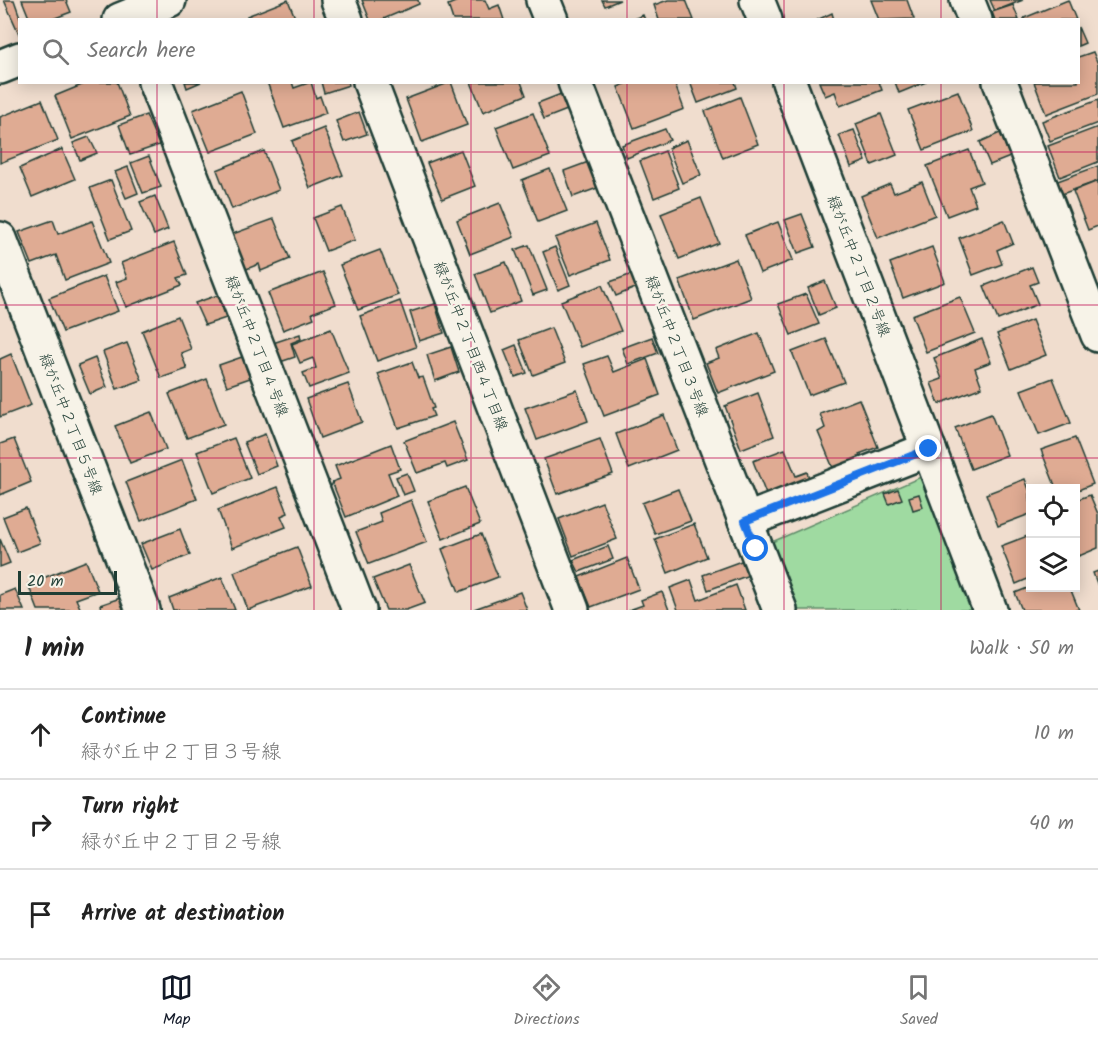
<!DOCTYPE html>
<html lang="en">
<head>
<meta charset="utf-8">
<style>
	:root { --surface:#fff; --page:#f2f2f2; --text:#222; --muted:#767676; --line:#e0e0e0; --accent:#111827 }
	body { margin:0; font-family:Kalam,"Klee One",sans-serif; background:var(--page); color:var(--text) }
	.controls { position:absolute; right:18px; bottom:18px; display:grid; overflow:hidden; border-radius:0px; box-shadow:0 3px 15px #0003 }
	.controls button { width:54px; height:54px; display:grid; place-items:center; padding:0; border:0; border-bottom:2px solid var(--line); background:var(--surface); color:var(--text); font:30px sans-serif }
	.scale { position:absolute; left:18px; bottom:15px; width:99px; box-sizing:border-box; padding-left:6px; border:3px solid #1f3d34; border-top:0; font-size:16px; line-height:21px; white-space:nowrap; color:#1f3d34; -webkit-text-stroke:4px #f7f3e8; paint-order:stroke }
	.stop { position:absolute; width:18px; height:18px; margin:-14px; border:4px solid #1a73e8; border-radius:50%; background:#fff }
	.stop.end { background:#1a73e8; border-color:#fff; box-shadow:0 2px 6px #0008 }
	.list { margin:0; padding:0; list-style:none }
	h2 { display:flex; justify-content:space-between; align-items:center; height:78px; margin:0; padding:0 24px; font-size:26px }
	h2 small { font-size:20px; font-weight:400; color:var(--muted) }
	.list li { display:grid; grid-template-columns:39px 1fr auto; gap:18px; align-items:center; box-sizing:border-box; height:90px; padding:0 24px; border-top:2px solid var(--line) }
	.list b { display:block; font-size:22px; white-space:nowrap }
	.list p { margin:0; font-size:20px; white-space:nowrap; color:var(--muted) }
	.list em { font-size:20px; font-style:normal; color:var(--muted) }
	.icon { flex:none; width:33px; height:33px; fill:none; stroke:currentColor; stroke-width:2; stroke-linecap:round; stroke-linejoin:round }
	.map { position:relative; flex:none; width:1098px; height:610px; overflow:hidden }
	.search { position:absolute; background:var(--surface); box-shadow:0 3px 15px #0003; left:18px; right:18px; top:18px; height:66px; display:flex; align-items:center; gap:15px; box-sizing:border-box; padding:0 21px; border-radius:0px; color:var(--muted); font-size:22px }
	.sheet { height:348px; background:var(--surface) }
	nav { display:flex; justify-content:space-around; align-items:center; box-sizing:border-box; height:84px; border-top:2px solid var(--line); background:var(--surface); font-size:16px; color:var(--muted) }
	nav a { display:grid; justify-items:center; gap:3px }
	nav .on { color:var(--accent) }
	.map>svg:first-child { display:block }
</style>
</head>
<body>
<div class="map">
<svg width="1098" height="610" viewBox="0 0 1098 610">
	<rect width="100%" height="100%" fill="#f0ddce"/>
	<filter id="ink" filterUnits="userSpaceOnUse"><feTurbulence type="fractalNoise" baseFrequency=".0167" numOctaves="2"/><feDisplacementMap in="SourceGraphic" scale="12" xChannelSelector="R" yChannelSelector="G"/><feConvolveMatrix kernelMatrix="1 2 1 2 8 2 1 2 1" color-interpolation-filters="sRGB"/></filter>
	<g filter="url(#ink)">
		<polygon fill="#9fdaa1" stroke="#5f8c6a" stroke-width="1.5" points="937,470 990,610 780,610 756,549"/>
		<g fill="#dfab93" stroke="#1f3d34" stroke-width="1.5">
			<polygon points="4,0 14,0 21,20 20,36"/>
			<polygon points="22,0 66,0 71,12 50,20 30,20"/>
			<polygon points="288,0 296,20 249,20 247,16"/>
			<polygon points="362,0 418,0 419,4 381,20 370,20"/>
			<polygon points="460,0 485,0 489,9 499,5 504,20 453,20 448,5"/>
			<polygon points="602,0 620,0 605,6"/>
			<polygon points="668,0 686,0 694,20 659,20 654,5"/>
			<polygon points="871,0 907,0 914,19 879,20"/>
			<polygon points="990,0 1023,0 995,11"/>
			<polygon points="1068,0 1076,20 1024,20 1024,18"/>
			<polygon points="1013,5 1019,20 995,20 992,12"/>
			<polygon points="832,13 834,20 817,20"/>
			<polygon points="643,15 645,20 631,20"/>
			<polygon points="1078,27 1085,43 1078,46"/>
			<polygon points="1093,52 1098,64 1098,94 1046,114 1034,82 1078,82 1078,57"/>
			<polygon points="89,82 117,82 130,116 72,139 55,96"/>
			<polygon points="185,82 201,82 187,88"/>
			<polygon points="267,82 292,82 294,88 311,82 316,98 320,96 326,113 284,128"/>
			<polygon points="321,82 348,82 349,85 324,93"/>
			<polygon points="451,82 467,125 422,142 406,99"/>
			<polygon points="471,82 521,82 526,95 483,112"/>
			<polygon points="630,82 674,82 684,109 634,128 618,87"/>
			<polygon points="690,82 735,82 737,88 698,103"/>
			<polygon points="819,82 879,82 882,90 840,106 835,92 825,96"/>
			<polygon points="895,82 926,82 899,93"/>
			<polygon points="241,91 257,134 210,152 193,110"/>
			<polygon points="958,91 973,131 924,150 908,110"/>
			<polygon points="561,94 567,110 544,119 538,103"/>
			<polygon points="740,97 758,144 723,158 705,111"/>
			<polygon points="42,100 58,140 0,163 0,117"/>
			<polygon points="1098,100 1098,123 1050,141 1042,121"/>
			<polygon points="359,112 367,134 344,142 336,121"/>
			<polygon points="533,113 550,156 513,170 496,127"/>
			<polygon points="881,114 897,155 872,165 856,124"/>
			<polygon points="146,115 159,145 130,155 119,125"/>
			<polygon points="1098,127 1098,162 1060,177 1048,146"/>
			<polygon points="324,128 343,175 310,188 292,141"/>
			<polygon points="665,129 670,140 627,158 622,145"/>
			<polygon points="854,130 866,161 851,167 839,135"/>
			<polygon points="1000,133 1010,157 990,165 980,142"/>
			<polygon points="89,137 97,153 80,160 73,143"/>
			<polygon points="687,140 701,175 682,183 668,148"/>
			<polygon points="62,149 75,179 32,197 20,168"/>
			<polygon points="461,150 475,186 442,199 427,163"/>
			<polygon points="969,150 982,182 969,187 976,205 947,216 927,166"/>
			<polygon points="264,151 279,190 232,209 217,170"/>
			<polygon points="665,151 679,188 654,198 640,161"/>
			<polygon points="149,156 161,187 143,193 131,163"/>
			<polygon points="591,161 600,187 573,197 564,171"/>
			<polygon points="1098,166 1098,181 1059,195 1055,182"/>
			<polygon points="128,167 138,193 126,198 115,172"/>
			<polygon points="550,169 567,211 538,222 522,180"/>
			<polygon points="111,180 131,231 110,239 90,188"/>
			<polygon points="1098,181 1098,226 1088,230 1073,191"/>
			<polygon points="922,182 935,215 878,238 861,196 890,184 894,193"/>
			<polygon points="155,196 168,229 154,235 140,202"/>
			<polygon points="701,198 719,243 679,259 661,214"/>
			<polygon points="500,203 514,237 470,254 457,220"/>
			<polygon points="342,207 355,240 326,251 313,218"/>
			<polygon points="802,214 815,247 798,253 785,220"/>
			<polygon points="274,219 290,259 261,271 259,264 244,270 230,235"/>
			<polygon points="53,220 58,234 92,221 109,263 65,280 56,255 32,264 19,232"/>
			<polygon points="1004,220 1013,243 997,250 1002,264 973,275 959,238"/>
			<polygon points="778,222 793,260 760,273 745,235"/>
			<polygon points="596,223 610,260 570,275 555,238"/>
			<polygon points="174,242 187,275 178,278 182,285 126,307 116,282 127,278 121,263"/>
			<polygon points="529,245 547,290 533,295 515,250"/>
			<polygon points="555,247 570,285 558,290 543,252"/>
			<polygon points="932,247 945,282 903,298 890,263"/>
			<polygon points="380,250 398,295 358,310 340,265"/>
			<polygon points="736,259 751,298 694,320 679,280"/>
			<polygon points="506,262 521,301 490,313 475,274"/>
			<polygon points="1032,267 1038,282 1030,285 1038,304 998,320 984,286"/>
			<polygon points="323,272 336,304 312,313 314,318 283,330 268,293"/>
			<polygon points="635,273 640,286 616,296 610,282"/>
			<polygon points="104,276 118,311 63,332 49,298"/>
			<polygon points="825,281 836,308 819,315 808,288"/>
			<polygon points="602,285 621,331 580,347 561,301"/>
			<polygon points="806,294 819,324 791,335 778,304"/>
			<polygon points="218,295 226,318 205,325 195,303"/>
			<polygon points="960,297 975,333 926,352 912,315"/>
			<polygon points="400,301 416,347 377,361 360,316"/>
			<polygon points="435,304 444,333 419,341 410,312"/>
			<polygon points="178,316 191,349 181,353 187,369 161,378 142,331"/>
			<polygon points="1032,320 1046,355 1011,369 997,334"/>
			<polygon points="551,328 565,363 533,375 519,340"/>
			<polygon points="331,329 349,373 309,388 303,373 316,368 313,358 300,363 292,344"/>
			<polygon points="759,333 774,371 718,393 706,363 719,358 716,350"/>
			<polygon points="300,334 301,339 291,343 295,357 280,362 273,343"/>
			<polygon points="652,337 658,353 628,364 622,348"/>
			<polygon points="826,339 844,382 809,395 792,352"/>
			<polygon points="982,339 991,362 975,368 982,387 939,404 931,383 942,379 934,358"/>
			<polygon points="127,343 142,380 117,389 103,352"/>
			<polygon points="516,345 527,373 515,377 504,350"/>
			<polygon points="451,347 459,372 435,381 427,355"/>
			<polygon points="11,354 31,405 0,417 0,359"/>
			<polygon points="607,356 614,372 647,359 660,395 604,416 584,364"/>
			<polygon points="242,357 250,378 227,386 219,365"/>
			<polygon points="95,358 107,387 90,394 78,365"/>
			<polygon points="412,362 418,378 423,377 434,408 431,409 434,416 398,428 378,374"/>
			<polygon points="1053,378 1071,423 1039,435 1021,390"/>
			<polygon points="207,379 224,424 187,438 169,394"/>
			<polygon points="348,384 362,422 320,438 306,399"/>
			<polygon points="577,390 588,421 537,440 525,408"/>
			<polygon points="758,393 774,436 741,449 725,406"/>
			<polygon points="859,399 878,447 859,454 860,458 833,468 818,432 825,428 820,414"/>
			<polygon points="151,412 166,449 130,463 115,426"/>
			<polygon points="991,414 1007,455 971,469 955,428"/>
			<polygon points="664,415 677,450 629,469 616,434"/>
			<polygon points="453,422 468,460 447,468 445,463 417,473 404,441"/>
			<polygon points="265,434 277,466 257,474 244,442"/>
			<polygon points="234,438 250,478 213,493 197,452"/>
			<polygon points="1075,438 1093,484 1076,491 1076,488 1056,488 1041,450"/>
			<polygon points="14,439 31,482 0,495 0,444"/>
			<polygon points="600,439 613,474 557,494 544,459"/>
			<polygon points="391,444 400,469 388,473 397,496 346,517 332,482 340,479 335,466"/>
			<polygon points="785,449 796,476 807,472 811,484 769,502 753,461"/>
			<polygon points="182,460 197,499 141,521 126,482"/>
			<polygon points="407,473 414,491 403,495 396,477"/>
			<polygon points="1025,479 1030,492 1030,514 998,526 986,494"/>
			<polygon points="278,487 288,513 281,516 286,527 232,548 218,510"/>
			<polygon points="465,487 480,524 443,539 428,501"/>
			<polygon points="678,489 691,521 655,534 642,503"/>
			<polygon points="898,489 902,499 889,504 885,494"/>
			<polygon points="919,494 923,507 913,510 909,497"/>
			<polygon points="1090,495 1098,514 1098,548 1079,556 1076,546 1076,500"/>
			<polygon points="411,500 427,542 369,564 356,532 382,522 379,513"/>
			<polygon points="602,502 617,539 573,556 559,519"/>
			<polygon points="26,508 40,543 17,552 3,517"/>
			<polygon points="694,524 707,557 668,573 655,539"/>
			<polygon points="180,529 190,555 152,570 141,544"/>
			<polygon points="481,534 498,577 459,592 442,549"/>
			<polygon points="1030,535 1030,578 1016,584 1001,546"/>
			<polygon points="0,539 10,563 0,567"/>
			<polygon points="608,546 613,559 579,572 573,560"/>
			<polygon points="297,547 312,586 248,610 234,572"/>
			<polygon points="627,558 639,589 591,607 579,577"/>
			<polygon points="744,560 749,575 708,590 703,575"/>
			<polygon points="86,561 98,591 76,599 81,610 38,610 28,584"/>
			<polygon points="409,565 425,603 406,610 386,610 373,579"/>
			<polygon points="1098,571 1098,586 1093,573"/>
			<polygon points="222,577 235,610 173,610 169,598"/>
			<polygon points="691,580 698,600 736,585 745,610 678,610 670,588"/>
			<polygon points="1030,587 1070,588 1079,610 1022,610 1015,593"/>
			<polygon points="15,589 24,610 0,610 0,595"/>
			<polygon points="520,592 527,610 474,609 505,598"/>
			<polygon points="662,592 669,610 629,610 643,605 641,600"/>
			<polygon points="123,597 128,610 102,610 100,605"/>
		</g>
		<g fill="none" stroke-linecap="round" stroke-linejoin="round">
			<defs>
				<g id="minor">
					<polyline points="338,0 346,20"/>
					<polyline points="543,0 551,20"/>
					<polyline points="757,0 765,20"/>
					<polyline points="967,0 975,20"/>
					<polyline points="120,20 169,0"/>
					<polyline points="0,67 20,59"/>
					<polyline points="155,82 359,610"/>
					<polyline points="370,82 572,610"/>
					<polyline points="575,82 780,610"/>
					<polyline points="789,82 990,610"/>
					<polyline points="1000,82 1098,335"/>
					<polyline points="0,239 143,610"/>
					<polyline points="745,521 929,449"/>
				</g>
			</defs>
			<use href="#minor" stroke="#1f3d34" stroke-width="38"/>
			<use href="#minor" stroke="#f7f3e8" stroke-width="33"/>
		</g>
	</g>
	<g fill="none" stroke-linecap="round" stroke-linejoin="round" filter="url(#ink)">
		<polyline stroke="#1a73e8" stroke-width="8" points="756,549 745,521 929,449"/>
	</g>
	<path fill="none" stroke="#c2185b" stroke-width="1.5" stroke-opacity="0.55" d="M157 0V20M314 0V20M471 0V20M627 0V20M784 0V20M941 0V20M157 82V610M314 82V610M471 82V610M627 82V610M784 82V610M941 82V610M0 152H1098M0 305H1098M0 458H1098"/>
	<g text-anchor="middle" stroke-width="4.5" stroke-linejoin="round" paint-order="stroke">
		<g font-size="15" fill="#1f3d34" stroke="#f7f3e8">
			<text transform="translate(859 266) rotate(69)" y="5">緑が丘中２丁目２号線</text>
			<text transform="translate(257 346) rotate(69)" y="5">緑が丘中２丁目４号線</text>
			<text transform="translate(471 346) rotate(69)" y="5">緑が丘中２丁目西４丁目線</text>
			<text transform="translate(677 346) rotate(69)" y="5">緑が丘中２丁目３号線</text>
			<text transform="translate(71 424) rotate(69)" y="5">緑が丘中２丁目５号線</text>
		</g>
	</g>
</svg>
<div class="controls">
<button><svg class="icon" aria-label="locate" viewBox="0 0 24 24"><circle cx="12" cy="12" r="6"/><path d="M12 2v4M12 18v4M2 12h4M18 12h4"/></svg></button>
<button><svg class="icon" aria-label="layers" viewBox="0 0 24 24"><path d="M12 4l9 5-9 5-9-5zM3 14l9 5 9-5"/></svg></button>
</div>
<div class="scale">20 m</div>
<div class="stop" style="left:756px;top:549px"></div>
<div class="stop end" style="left:929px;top:449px"></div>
<div class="search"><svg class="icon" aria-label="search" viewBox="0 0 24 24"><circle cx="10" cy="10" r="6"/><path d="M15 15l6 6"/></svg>Search here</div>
</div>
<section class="sheet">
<h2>1 min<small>Walk · 50 m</small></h2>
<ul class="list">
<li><svg class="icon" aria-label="ahead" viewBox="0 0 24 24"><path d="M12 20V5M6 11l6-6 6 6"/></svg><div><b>Continue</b><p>緑が丘中２丁目３号線</p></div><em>10 m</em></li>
<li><svg class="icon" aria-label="right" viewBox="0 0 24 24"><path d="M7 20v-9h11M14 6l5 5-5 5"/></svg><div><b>Turn right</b><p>緑が丘中２丁目２号線</p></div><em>40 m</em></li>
<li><svg class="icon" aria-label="arrive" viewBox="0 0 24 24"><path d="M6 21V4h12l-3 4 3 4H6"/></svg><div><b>Arrive at destination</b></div></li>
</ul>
</section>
<nav>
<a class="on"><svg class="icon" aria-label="map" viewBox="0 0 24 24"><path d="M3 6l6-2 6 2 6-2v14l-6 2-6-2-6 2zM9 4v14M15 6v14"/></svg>Map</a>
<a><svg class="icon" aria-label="directions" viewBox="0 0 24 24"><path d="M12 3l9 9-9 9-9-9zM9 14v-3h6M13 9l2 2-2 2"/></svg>Directions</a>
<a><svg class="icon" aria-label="saved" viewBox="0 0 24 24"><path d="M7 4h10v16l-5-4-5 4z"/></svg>Saved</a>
</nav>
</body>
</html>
